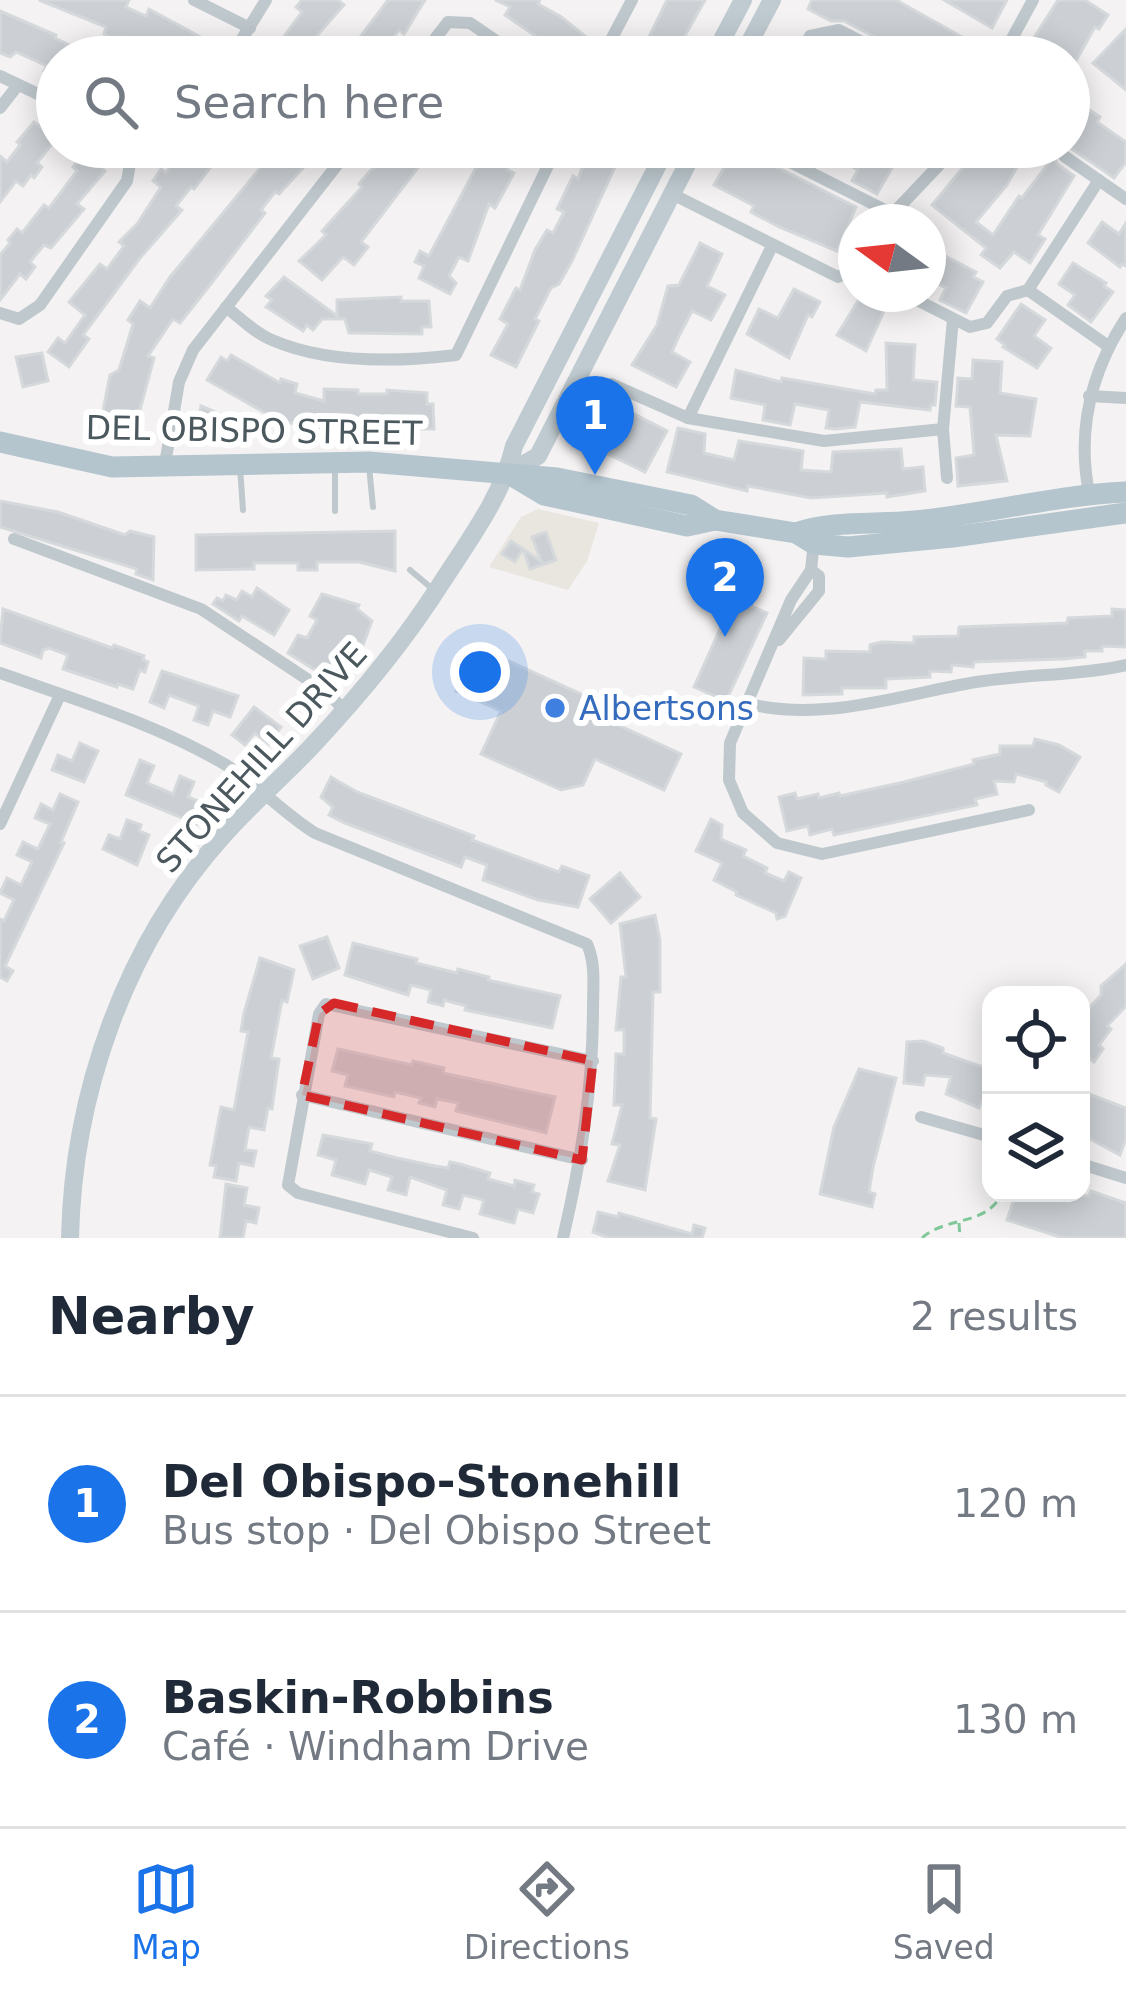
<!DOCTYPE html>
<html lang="en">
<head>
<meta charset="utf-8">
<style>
	:root { --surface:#fff; --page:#f2f2f3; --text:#1f2937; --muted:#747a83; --line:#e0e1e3; --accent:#1a73e8 }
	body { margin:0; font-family:"DejaVu Sans",sans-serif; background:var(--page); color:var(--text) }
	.controls { position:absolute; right:36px; bottom:36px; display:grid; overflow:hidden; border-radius:24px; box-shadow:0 6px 30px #0003 }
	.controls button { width:108px; height:108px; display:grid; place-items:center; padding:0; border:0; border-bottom:3px solid var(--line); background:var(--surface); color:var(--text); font:60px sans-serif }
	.compass { position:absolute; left:838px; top:204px; width:108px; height:108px; border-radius:50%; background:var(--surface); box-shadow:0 6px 30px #0003; rotate:285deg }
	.you { position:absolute; left:480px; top:672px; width:42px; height:42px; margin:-30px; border:9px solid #fff; border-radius:50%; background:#1a73e8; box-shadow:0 0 0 18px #1a73e833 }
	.badge { display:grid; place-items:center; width:78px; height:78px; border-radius:50%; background:var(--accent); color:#fff; font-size:39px; font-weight:700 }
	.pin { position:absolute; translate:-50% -99px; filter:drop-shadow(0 3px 6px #0008) }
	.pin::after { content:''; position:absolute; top:63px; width:42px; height:36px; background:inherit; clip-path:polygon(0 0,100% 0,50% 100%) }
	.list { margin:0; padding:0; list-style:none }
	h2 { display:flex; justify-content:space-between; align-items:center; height:156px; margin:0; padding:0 48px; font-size:51px }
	h2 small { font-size:39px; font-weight:400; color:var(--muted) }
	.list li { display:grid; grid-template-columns:78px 1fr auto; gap:36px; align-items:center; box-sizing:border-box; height:216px; padding:0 48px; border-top:3px solid var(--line) }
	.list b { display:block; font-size:45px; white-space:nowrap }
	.list p { margin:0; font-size:39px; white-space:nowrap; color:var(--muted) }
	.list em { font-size:39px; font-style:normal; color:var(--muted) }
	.icon { flex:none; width:66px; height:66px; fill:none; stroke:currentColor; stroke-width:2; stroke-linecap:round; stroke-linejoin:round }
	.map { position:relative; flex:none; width:1126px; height:1238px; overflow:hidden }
	.search { position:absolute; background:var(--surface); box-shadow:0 6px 30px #0003; left:36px; right:36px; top:36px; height:132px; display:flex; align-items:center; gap:30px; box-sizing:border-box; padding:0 42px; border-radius:66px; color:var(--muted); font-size:45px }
	.sheet { height:588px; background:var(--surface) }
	nav { display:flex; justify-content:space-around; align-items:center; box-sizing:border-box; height:168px; border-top:3px solid var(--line); background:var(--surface); font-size:33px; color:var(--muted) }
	nav a { display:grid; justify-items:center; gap:6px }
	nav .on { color:var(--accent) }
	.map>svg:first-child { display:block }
</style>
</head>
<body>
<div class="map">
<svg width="1126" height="1238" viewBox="0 0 1126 1238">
	<rect width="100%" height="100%" fill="#f4f2f2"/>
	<polygon fill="#e9e6e0" points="538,509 599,523 587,561 568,590 489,567 521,517"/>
	<g fill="#ccd0d4" stroke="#d6d9dc" stroke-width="3">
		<polygon points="39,0 129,0 126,7 146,16 149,9 206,40 202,50 207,57 178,57 131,38 129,43 121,42 104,34 106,27"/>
		<polygon points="302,0 338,0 344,5 298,57 280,42 302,12 296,7"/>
		<polygon points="388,0 425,0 404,34 399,30 384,49 394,57 345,57"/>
		<polygon points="495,0 540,0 538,4 560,16 590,40 580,57 550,57 552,53 534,43 537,37 505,15 510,7"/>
		<polygon points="667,0 705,0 673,57 644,57 647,51 643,49"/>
		<polygon points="812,0 896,0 978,46 972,57 901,57 896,48 844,21 831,21 808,9"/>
		<polygon points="944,0 1007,0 992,28"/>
		<polygon points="1058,0 1085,0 1108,15 1099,29 1095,27 1069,73 1069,57 1029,57 1037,44 1032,41"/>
		<polygon points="0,11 56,35 55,38 94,57 57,57 57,76 44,71 47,66 16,52 10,57 0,53"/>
		<polygon points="1126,29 1126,90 1093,63"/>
		<polygon points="1085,107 1100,117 1097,122 1126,142 1126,162 1114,178 1069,147 1069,131"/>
		<polygon points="34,122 56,139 37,163 42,167 34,178 31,175 23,186 16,181 0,202 0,156 7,162 20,145 17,142"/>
		<polygon points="89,147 101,147 111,155 101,167 105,171 77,204 84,209 51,248 44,245 30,262 35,267 26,279 20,274 0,300 0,255 10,243 8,240 17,229 22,233 44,205 49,208 77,171 73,167"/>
		<polygon points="183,147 226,147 194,189 191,187 176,206 182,210 140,258 83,335 89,339 69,367 48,352 58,338 65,343 85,315 69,302 100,264 107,269 124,246 119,242 137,224 161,187 153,181 161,169 166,173"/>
		<polygon points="273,147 310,147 298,162 304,167 279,194 275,192 261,210 265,213 210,285 180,323 173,319 148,356 154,358 137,421 129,419 127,427 101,421 110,375 119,370 133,324 128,320 140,301 150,308 170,277 266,161 263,158"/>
		<polygon points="399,147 425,147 430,152 361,242 368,247 354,265 343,257 322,280 299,261 326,235 322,231 362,187 359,184 370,171"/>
		<polygon points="487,147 519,147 507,170 514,173 495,208 489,204 468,261 459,257 449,276 456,283 450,294 419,278 424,266 415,262 420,251 429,256"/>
		<polygon points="590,147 624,147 572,261 559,284 551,288 535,319 539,321 516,367 491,355 508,324 500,319 516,288 520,290 535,250 547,230 553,233 564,212 557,209 573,176 578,179"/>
		<polygon points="736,147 856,207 837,251 779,227 751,212 754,206 714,185"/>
		<polygon points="817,147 867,147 880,154 883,147 904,147 877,194 852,181 858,170"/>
		<polygon points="980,147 1028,147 1007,185 976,222 993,235 1019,196 1022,198 1054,156 1057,164 1074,176 1038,235 1045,239 1030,263 1014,252 1000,268 981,255 986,248 932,205"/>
		<polygon points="1102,222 1119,234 1126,223 1126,266 1122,264 1120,267 1088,243"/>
		<polygon points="700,243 722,254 707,286 725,295 711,320 692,311 679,336 672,352 690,362 676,387 632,365 657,325 668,286 679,285"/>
		<polygon points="928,247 976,272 973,277 983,282 966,313 940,300 946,288 928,279"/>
		<polygon points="1073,263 1106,283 1104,286 1113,292 1091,322 1068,305 1075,295 1059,284"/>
		<polygon points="284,277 337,316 337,300 401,297 401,301 429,301 431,327 422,327 422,334 349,333 345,319 322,319 313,330 307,325 303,331 266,307 272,300 266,296"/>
		<polygon points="794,289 820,302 812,317 808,315 789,358 747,334 759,309 778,318"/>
		<polygon points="861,296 885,309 866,351 837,335"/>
		<polygon points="1021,304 1045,320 1034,336 1051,348 1037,368 1003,347 1005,345 997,339"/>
		<polygon points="886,343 915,345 913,380 937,382 935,405 931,405 930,410 860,402 855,427 835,429 826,428 829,410 795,404 790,425 763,420 765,405 731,398 736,370 781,382 782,378 875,394 876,390 887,390"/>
		<polygon points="42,353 48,381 23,387 16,357"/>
		<polygon points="231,355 280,383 281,379 297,384 295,393 324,401 324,389 358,390 358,394 387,394 387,390 427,393 427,404 433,404 434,429 410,429 408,422 337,421 335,431 318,431 318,424 298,425 276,419 207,380 221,357 227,361"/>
		<polygon points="973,360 1002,362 1000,393 1036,399 1030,436 996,435 1007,481 958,486 956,458 974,455 970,407 956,406 958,378 972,379"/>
		<polygon points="611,402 667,431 645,472 587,444"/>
		<polygon points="201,406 229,418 224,441 197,433"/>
		<polygon points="678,428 705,434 704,453 734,460 739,441 803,451 801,470 831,472 833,452 901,449 903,469 923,467 925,491 887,497 887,493 811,498 748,486 747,491 667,472"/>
		<polygon points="0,501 58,512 125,535 130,531 154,537 153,580 136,574 137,569 0,527"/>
		<polygon points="395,531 395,571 359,562 317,562 317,570 298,570 298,563 254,563 254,569 196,570 196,535"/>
		<polygon points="546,532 556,560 530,569 523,549 515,562 502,554 511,541 541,561 532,537"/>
		<polygon points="257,588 289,610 274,635 242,616 239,621 213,604 217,598 223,601 226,595 237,600 242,591 252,597"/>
		<polygon points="322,594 359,605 357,609 372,621 362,648 358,646 350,660 340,663 331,680 288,653 298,635 307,638 317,620 310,616"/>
		<polygon points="734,598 767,613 726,701 694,687"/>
		<polygon points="3,609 112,648 114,645 144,656 143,660 148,662 145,672 140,670 133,689 118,684 117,687 63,669 68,655 49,648 43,650 41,658 0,643"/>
		<polygon points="1112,609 1126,610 1126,647 1102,646 1102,651 1085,651 1085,657 1063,659 974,662 973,667 952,665 951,672 930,671 930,677 886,679 886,688 842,688 842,694 803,695 804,658 826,659 826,651 870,652 870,645 881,642 914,643 914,637 958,636 959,627 1067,623 1068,618 1112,616"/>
		<polygon points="476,646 618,711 612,722 681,754 664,790 595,759 583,785 561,790 481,754 501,711 456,691"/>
		<polygon points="162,671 238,696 230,717 213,711 208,725 194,720 199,706 169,695 164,708 150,702"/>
		<polygon points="254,707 281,727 269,744 255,733 245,745 232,735"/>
		<polygon points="1035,739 1059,745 1080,757 1059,792 1046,785 1047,782 1016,774 1014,782 994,781 997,794 975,799 977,805 834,835 832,829 810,835 808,826 787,831 779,797 795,793 797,799 818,794 819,798 839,793 840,796 904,782 974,764 973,760 1000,754 1000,746 1033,746"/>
		<polygon points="80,743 98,751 84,782 52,770 58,755 72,761"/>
		<polygon points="140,760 154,766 147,783 173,794 180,776 194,782 188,797 205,804 197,824 126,795"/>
		<polygon points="331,777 357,792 474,836 472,840 559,872 562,866 589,876 578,907 538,900 483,880 487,865 465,857 461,867 345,823 329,815 333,807 321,797"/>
		<polygon points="60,794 78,802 61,842 64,843 5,966 13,971 7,981 0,977 0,919 4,921 14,900 0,893 7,878 21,885 32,862 17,855 23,842 38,849 50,824 35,818 41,804 53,810"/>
		<polygon points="711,819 722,825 721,839 746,850 743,856 767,868 765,873 784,881 789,872 801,878 785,916 777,919 776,913 736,895 737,892 714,880 722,863 696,851"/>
		<polygon points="127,820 141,825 139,831 149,835 137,865 103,849 109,835 120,839"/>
		<polygon points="620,873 640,897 611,923 590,899"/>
		<polygon points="655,915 660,940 660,992 653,992 650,1118 656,1119 645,1190 608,1181 620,1145 612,1144 622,1105 614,1105 616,1054 624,1054 624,1030 616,1030 621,977 626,977 620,924"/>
		<polygon points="327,937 339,968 313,979 300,946"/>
		<polygon points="353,943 417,959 416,963 457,973 458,969 489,977 488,980 560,996 552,1028 465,1010 466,1006 444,1000 443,1006 428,1002 431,990 411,985 408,995 345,975"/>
		<polygon points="260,958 294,970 287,1002 282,1000 271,1058 279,1059 272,1109 268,1108 264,1130 249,1127 245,1150 256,1151 253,1166 239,1163 236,1181 214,1177 216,1166 210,1165 221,1107 234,1110 248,1032 241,1031 244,1013"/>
		<polygon points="1126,964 1126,1006 1107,1026 1111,1029 1099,1045 1103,1049 1094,1062 1081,1052 1081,1007 1086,1011 1101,995 1101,986"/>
		<polygon points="923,1041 943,1048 943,1053 991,1070 991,1105 981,1102 979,1108 946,1094 951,1077 925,1075 923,1085 904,1083 907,1042"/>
		<polygon points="338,1049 412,1065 413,1061 444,1068 443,1073 555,1097 546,1133 456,1111 458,1103 437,1099 435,1107 419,1103 421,1098 395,1092 394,1097 345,1086 348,1075 332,1071"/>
		<polygon points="859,1069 896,1078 873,1167 869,1192 875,1194 872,1207 820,1194 834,1127"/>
		<polygon points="1081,1091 1126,1108 1126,1138 1120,1155 1081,1134"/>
		<polygon points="323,1135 372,1144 370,1151 397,1158 435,1166 448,1168 450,1162 460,1164 490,1173 488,1179 514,1186 515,1180 534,1185 532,1192 539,1194 533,1213 518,1209 514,1223 480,1214 484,1200 463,1195 459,1209 443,1205 447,1190 410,1177 406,1195 388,1190 392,1177 369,1170 365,1184 332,1175 336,1160 318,1155"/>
		<polygon points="226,1184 247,1188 244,1205 259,1208 256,1223 246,1221 243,1238 220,1238"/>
		<polygon points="1091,1191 1126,1203 1126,1238 1063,1238 1007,1220 1016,1193 1089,1196"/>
		<polygon points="598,1212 618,1217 619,1213 692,1234 694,1225 705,1228 702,1238 609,1238 593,1232"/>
	</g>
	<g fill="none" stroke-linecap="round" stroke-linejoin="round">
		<g stroke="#80c89a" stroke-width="3" stroke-dasharray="9 6" stroke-linecap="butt">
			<polyline points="959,1223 960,1238"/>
			<path d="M922 1238C946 1216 988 1226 1002 1193"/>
		</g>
		<g stroke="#bfc8cd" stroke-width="6">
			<polyline points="369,466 373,507"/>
			<polyline points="240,467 243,510"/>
			<polyline points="335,511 335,467"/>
			<polyline points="410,570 435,591"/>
		</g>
		<g stroke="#bfc8cd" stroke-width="12">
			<polyline points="194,0 250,28"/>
			<polyline points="231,57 266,0"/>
			<polyline points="421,57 448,22 470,23 520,57"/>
			<polyline points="602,57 632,0"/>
			<polyline points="799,57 810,36 839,30 891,57"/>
			<polyline points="1002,57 1033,0"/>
			<polyline points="0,76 57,103"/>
			<polyline points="0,108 18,85"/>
			<polyline points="769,147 772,153 891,213"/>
			<polyline points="1064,156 1126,199"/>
			<polyline points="672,194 838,277 856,267"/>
			<polyline points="885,222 940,164 950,147"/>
			<polyline points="1028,290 1108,346"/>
			<polyline points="905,294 970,327 987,323 1007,296 1028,290 1099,180"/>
			<path d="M226 307C240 318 255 333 272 340 327 364 398 362 456 355L557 147"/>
			<polyline points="0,313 19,319 40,305 127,181 133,147"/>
			<polyline points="611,384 688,418 824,441 943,429"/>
			<polyline points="1089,396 1126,398"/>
			<polyline points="688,418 772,246"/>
			<polyline points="165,464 179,382 193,350 351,147"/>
			<polyline points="947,478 943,429 953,319"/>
			<path d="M1090 498C1076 433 1090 373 1126 318"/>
			<polyline points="14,539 201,609 328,693 344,710"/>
			<polyline points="814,541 811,570 791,600 730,743 729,780 743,813 777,843 822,854 1029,810"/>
			<polyline points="779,640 819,591 819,576 811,570"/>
			<path d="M0 673C76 700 157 724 226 765 257 784 283 813 315 833L587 944C596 964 593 986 593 1008 593 1087 581 1161 563 1238"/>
			<path d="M745 703C824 723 898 695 976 682 1026 674 1076 676 1126 665"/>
			<polyline points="0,824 60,695"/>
			<polyline points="302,1095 582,1160"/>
			<polyline points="921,1117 991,1137"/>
			<polyline points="1081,1164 1126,1178"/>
			<polyline points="473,1238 298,1193 288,1185 319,1014 326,1004 593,1061"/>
		</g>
		<g stroke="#bfcbd1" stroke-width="18">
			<polyline points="713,57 743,0"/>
			<polyline points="742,57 772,0"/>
			<polyline points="508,473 538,456 696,147"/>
			<path d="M70 1238C73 1094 125 945 222 837 250 805 283 777 312 746 360 695 404 642 442 582 469 540 503 495 514 446L667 147"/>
		</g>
		<g stroke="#b4c5ce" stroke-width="21">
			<polyline points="0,442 112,467 369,462 557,478 691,505 715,520"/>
			<polyline points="514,477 544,495 687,526 715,520 796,533 814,544 848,547 953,537 1126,513"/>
			<path d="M796 533C833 520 876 525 915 521 986 514 1055 495 1126 492"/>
		</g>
	</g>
	<path fill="#d62828" fill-opacity="0.2" stroke="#d62828" stroke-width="9" stroke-dasharray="24 15" stroke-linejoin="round" d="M334 1003 593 1061 582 1160 302 1095 319 1014Z"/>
	<circle fill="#3f7fe0" stroke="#fff" stroke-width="4.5" cx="555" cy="708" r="12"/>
	<g text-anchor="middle" stroke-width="12" stroke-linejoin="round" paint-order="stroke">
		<g font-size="33" fill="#4b585e" stroke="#fff">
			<text transform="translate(254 430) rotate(1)" y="12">DEL OBISPO STREET</text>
			<text transform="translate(261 757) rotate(-48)" y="12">STONEHILL DRIVE</text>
		</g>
		<g font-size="33" fill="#366cbe" stroke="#fff" text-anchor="start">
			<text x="579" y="720">Albertsons</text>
		</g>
	</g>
</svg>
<div class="controls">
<button><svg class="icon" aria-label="locate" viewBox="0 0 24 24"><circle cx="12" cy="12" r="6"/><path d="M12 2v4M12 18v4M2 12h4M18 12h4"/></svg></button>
<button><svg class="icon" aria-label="layers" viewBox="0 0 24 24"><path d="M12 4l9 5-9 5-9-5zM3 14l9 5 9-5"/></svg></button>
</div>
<svg class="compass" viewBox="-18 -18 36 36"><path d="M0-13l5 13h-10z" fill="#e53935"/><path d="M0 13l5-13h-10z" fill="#747a83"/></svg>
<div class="you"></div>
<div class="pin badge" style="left:595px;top:475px">1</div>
<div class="pin badge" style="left:725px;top:637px">2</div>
<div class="search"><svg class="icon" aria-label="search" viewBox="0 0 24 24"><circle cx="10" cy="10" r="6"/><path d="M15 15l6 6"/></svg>Search here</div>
</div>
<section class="sheet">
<h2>Nearby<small>2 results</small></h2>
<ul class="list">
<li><span class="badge">1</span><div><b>Del Obispo-Stonehill</b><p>Bus stop · Del Obispo Street</p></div><em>120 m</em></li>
<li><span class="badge">2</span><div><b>Baskin-Robbins</b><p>Café · Windham Drive</p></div><em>130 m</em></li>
</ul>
</section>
<nav>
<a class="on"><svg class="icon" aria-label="map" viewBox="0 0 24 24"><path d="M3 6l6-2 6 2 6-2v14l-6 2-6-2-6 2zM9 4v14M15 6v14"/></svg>Map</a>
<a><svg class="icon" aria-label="directions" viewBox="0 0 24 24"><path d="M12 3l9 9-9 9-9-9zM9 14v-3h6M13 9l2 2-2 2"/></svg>Directions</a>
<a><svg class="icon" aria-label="saved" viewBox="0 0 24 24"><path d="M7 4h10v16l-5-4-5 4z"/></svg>Saved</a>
</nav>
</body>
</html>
